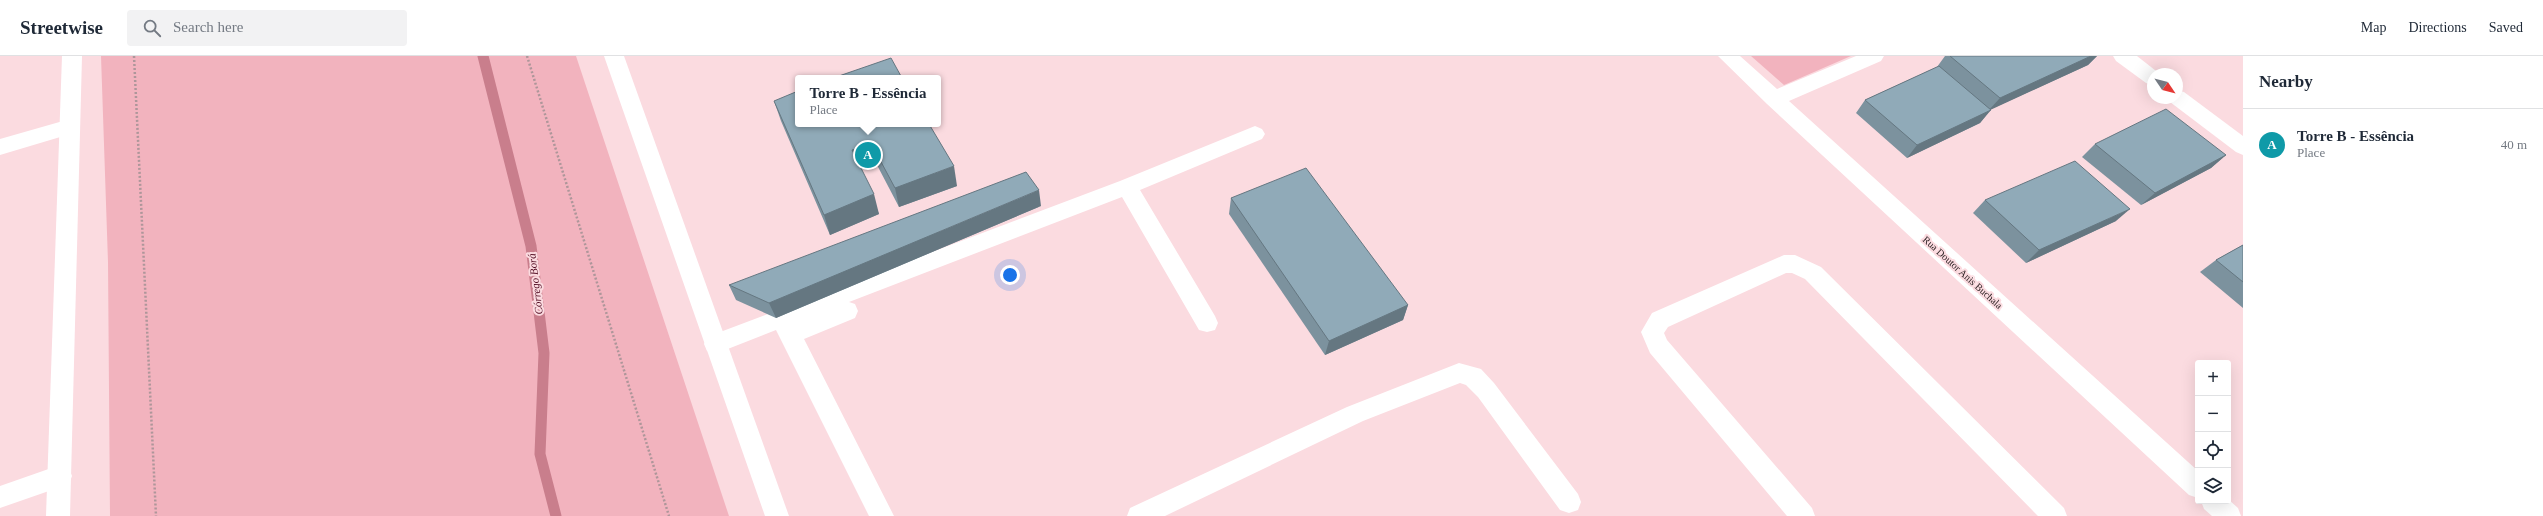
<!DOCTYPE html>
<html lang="en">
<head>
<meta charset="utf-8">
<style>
	:root { --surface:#fff; --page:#f2f2f3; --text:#1f2937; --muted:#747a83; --line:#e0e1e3; --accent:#0b8043 }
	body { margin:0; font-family:Georgia,serif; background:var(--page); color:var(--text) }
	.controls { position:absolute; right:12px; bottom:12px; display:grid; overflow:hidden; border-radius:4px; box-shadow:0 4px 16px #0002 }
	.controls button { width:36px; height:36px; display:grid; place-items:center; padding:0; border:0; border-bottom:1px solid var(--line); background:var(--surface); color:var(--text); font:20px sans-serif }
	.compass { position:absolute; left:2147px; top:12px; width:36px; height:36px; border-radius:50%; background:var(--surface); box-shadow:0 4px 16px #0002; rotate:125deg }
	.you { position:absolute; left:1010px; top:219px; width:14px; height:14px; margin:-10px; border:3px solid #fff; border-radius:50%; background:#1a73e8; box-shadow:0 0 0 6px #1a73e833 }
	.badge { display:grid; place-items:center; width:26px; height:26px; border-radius:50%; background:var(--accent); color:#fff; font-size:13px; font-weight:700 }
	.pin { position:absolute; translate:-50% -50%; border:2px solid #fff; box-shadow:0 1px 4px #0006 }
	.popup { position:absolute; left:795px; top:19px; width:146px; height:52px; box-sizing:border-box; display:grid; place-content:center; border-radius:4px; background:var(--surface); filter:drop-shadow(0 1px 3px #0005); font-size:13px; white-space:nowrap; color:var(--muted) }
	.popup b { font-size:15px; color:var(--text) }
	.popup::after { content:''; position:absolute; left:50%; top:100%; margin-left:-8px; border:8px solid transparent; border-top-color:var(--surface) }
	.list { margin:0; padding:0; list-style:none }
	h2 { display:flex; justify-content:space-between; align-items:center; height:52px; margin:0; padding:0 16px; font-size:17px }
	h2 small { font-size:13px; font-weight:400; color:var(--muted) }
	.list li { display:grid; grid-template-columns:26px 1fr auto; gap:12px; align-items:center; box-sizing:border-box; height:72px; padding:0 16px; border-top:1px solid var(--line) }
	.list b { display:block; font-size:15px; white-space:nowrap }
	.list p { margin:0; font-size:13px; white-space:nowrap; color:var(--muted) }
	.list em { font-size:13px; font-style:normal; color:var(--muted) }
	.icon { flex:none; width:22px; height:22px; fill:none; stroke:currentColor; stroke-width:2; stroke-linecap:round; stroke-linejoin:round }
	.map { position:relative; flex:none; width:2243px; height:460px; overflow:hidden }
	header { display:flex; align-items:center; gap:24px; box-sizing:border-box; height:56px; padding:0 20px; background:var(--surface); border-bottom:1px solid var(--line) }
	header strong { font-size:19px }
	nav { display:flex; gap:22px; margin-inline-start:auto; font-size:14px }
	.search { width:280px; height:36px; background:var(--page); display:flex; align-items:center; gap:10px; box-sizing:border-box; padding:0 14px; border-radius:4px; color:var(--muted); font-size:15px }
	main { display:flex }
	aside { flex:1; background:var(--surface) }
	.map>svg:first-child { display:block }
</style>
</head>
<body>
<header>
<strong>Streetwise</strong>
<div class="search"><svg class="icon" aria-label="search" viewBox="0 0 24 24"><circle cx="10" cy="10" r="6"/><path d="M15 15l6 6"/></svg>Search here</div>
<nav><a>Map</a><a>Directions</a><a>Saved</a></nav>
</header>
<main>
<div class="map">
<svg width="2243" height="460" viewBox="0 0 2243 460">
	<rect width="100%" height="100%" fill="#fbdbe0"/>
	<g fill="#f2b3be">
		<polygon points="101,0 576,0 729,460 110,460 108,206"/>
		<polygon points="1751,0 1851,0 1784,29"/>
	</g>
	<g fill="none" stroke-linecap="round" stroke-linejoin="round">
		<polyline stroke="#c97e8c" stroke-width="11" points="483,0 531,190 544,297 540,398 556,460"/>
		<g stroke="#ae969a" stroke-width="2.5" stroke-dasharray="2 2" stroke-linecap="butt">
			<polyline points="134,0 156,460"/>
			<polyline points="527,0 669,460"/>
		</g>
		<g fill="#fff" fill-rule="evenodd">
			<polygon points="1718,0 1740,0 1777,33 1856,0 1884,0 1881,5 1789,45 2198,415 2198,442 2189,439 1767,48"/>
			<polygon points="2113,0 2137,0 2160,18 2153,18 2153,29 2146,27 2116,5"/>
			<polygon points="2177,34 2184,36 2243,80 2243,99 2236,96 2170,46 2168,42 2177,42"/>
			<polygon points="70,63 77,66 80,71 77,76 0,99 0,83"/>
			<polygon points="1255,70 1262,73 1265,78 1262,83 1140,134 1215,260 1218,267 1215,274 1207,276 1199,274 1122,141 849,246 855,248 858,255 855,262 804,283 894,460 869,460 776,274 715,298 707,295 704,288 707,281 1120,125"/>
			<polygon points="1784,199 1795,199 1821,211 2064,452 2067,460 2038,460 1805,223 1792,217 1786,217 1668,271 1664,277 1667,284 1812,452 1815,460 1787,460 1650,297 1641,276 1652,257"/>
			<polygon points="1459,307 1481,313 1494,327 1578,438 1581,446 1578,454 1569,457 1560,454 1478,341 1466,329 1460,327 1363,365 1165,460 1127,460 1130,452 1347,351"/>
			<polygon points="60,409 69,412 72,420 69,428 0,452 0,430"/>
			<polygon points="2228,443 2238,452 2241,460 2212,460 2204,453 2201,445 2228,445"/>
		</g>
		<g fill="#fff" fill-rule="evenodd">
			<polygon points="62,0 82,0 70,460 46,460"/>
			<polygon points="604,0 624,0 789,460 765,460"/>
		</g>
	</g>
	<g fill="#7c929e">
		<polygon points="1945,0 2097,0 2088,9 1991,53 1980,67 1907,102 1856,57 1865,44 1937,11"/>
		<polygon points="774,45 843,69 957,130 899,151 877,109 861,113 879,158 830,179 781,65"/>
		<polygon points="2095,88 2226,99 2211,112 2141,149 2082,101"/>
		<polygon points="1231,142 1408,249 1403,264 1325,299 1229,158"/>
		<polygon points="1985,144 2116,165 2026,207 1973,157"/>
		<polygon points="1041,150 776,262 736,244 729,229"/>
		<polygon points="2243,189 2243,252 2200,216 2216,204"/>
	</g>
	<g fill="#657781">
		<polygon points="2091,0 2097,0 2088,9 1988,55 2000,42"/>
		<polygon points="1991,54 1980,67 1907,102 1917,89"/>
		<polygon points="872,89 877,109 858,114 852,94"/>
		<polygon points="2226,99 2211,112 2141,149 2155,137"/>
		<polygon points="954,110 957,130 899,151 895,132"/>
		<polygon points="1039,134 1041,150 776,262 769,247"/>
		<polygon points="874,138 879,158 830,179 824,159"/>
		<polygon points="2130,153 2116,165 2026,207 2039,194"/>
		<polygon points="1408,249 1403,264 1325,299 1329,285"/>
	</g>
	<g fill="#90aab8" stroke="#657781">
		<polygon points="1950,0 2091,0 2000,42"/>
		<polygon points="891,2 902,22 837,22 836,21"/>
		<polygon points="1939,10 1991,54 1917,89 1865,44"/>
		<polygon points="798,35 798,68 843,68 843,69 845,68 929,68 954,110 895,132 872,89 852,94 874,138 824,159 774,45"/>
		<polygon points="2166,53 2226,99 2155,137 2095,88"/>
		<polygon points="2075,105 2130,153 2039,194 1985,144"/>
		<polygon points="1306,112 1408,249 1329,285 1231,142"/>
		<polygon points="1026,116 1039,134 769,247 729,229"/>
		<polygon points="2243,189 2243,226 2216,204"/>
	</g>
	<g text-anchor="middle" stroke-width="4" stroke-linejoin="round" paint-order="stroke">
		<g font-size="10" fill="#2b2022" stroke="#fbdbe0">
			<text transform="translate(1963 216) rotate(42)" y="4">Rua Doutor Anis Buchala</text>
		</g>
		<g font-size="11" font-style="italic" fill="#510c22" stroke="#fbdbe0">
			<text transform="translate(535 228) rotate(-97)" y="4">Córrego Borá</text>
		</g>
	</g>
</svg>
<div class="controls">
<button>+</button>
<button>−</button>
<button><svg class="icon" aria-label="locate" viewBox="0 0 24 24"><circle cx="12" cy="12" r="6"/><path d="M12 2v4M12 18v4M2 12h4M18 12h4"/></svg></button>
<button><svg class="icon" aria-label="layers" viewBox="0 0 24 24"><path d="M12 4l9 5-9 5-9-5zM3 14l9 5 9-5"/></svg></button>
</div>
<svg class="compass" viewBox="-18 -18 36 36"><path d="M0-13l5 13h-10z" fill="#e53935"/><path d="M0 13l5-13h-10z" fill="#747a83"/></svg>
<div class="you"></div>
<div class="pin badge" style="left:868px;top:99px;background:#0f9aa8">A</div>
<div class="popup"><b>Torre B - Essência</b>Place</div>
</div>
<aside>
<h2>Nearby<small></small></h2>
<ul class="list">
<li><span class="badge" style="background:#0f9aa8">A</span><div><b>Torre B - Essência</b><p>Place</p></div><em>40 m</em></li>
</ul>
</aside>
</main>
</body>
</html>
